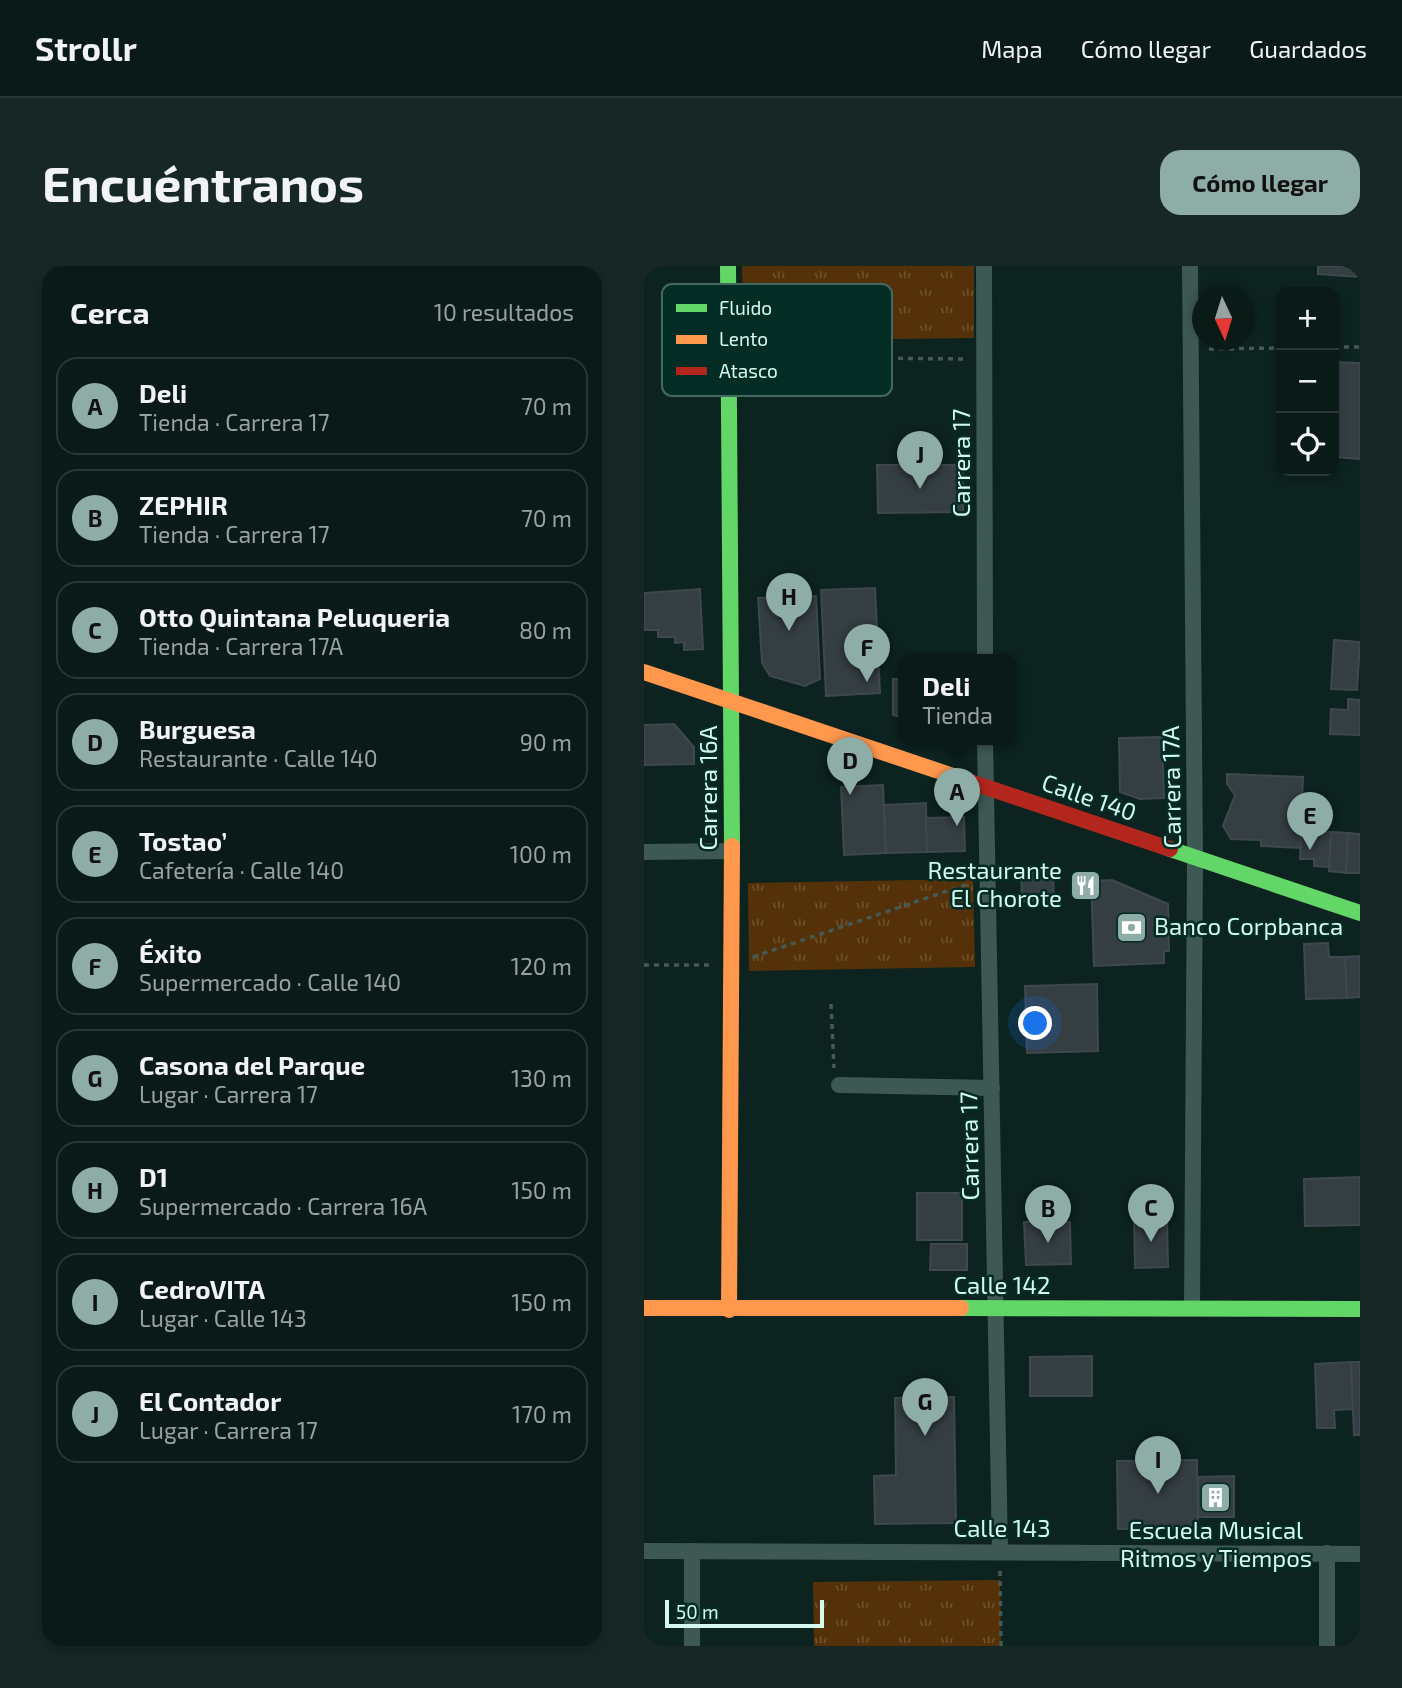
<!DOCTYPE html>
<html lang="es">
<head>
<meta charset="utf-8">
<style>
	:root { --surface:#091a17; --page:#172724; --text:#f1f3f6; --muted:#99a1a1; --line:#293836; --accent:#8fada7 }
	body { margin:0; font-family:"Exo 2",sans-serif; background:var(--page); color:var(--text) }
	.controls { position:absolute; right:21px; top:21px; display:grid; overflow:hidden; border-radius:14px; box-shadow:0 4px 10px #0003 }
	.controls button { width:63px; height:63px; display:grid; place-items:center; padding:0; border:0; border-bottom:2px solid var(--line); background:var(--surface); color:var(--text); font:35px sans-serif }
	.compass { position:absolute; left:548px; top:21px; width:63px; height:63px; border-radius:50%; background:var(--surface); box-shadow:0 4px 10px #0003; rotate:176deg }
	.scale { position:absolute; left:21px; bottom:18px; width:159px; box-sizing:border-box; padding-left:7px; border:4px solid #d5f8f0; border-top:0; font-size:19px; line-height:24px; white-space:nowrap; color:#d5f8f0; -webkit-text-stroke:5px #032c25; paint-order:stroke }
	.you { position:absolute; left:392px; top:758px; width:24px; height:24px; margin:-18px; border:5px solid #fff; border-radius:50%; background:#1a73e8; box-shadow:0 0 0 10px #1a73e833 }
	.badge { display:grid; place-items:center; width:46px; height:46px; border-radius:50%; background:var(--accent); color:#111; font-size:23px; font-weight:700 }
	.pin { position:absolute; translate:-50% -58px; filter:drop-shadow(0 2px 4px #0008) }
	.pin::after { content:''; position:absolute; top:37px; width:24px; height:21px; background:inherit; clip-path:polygon(0 0,100% 0,50% 100%) }
	.popup { position:absolute; left:254px; top:388px; width:119px; height:91px; box-sizing:border-box; display:grid; place-content:center; border-radius:14px; background:var(--surface); filter:drop-shadow(0 2px 5px #0005); font-size:23px; white-space:nowrap; color:var(--muted) }
	.popup b { font-size:26px; color:var(--text) }
	.popup::after { content:''; position:absolute; left:50%; top:100%; margin-left:-14px; border:14px solid transparent; border-top-color:var(--surface) }
	.list { margin:0; padding:0; list-style:none }
	h2 { display:flex; justify-content:space-between; align-items:center; height:91px; margin:0; padding:0 28px; font-size:30px }
	h2 small { font-size:23px; font-weight:400; color:var(--muted) }
	.list li { display:grid; grid-template-columns:46px 1fr auto; gap:21px; align-items:center; box-sizing:border-box; height:98px; margin:0 14px 14px; padding:0 14px; border:2px solid var(--line); border-radius:21px }
	.list b { display:block; font-size:26px; white-space:nowrap }
	.list p { margin:0; font-size:23px; white-space:nowrap; color:var(--muted) }
	.list em { font-size:23px; font-style:normal; color:var(--muted) }
	.icon { flex:none; width:38px; height:38px; fill:none; stroke:currentColor; stroke-width:2; stroke-linecap:round; stroke-linejoin:round }
	.map { position:relative; flex:none; width:716px; height:1380px; overflow:hidden; border-radius:21px }
	header { display:flex; align-items:center; gap:42px; box-sizing:border-box; height:98px; padding:0 35px; background:var(--surface); border-bottom:2px solid var(--line) }
	header strong { font-size:33px }
	nav { display:flex; gap:38px; margin-inline-start:auto; font-size:24px }
	.intro { display:flex; align-items:center; justify-content:space-between; box-sizing:border-box; height:168px; padding:0 42px }
	h1 { margin:0; font-size:49px }
	.button { padding:18px 32px; border-radius:21px; background:var(--accent); color:#111; font-size:24px; font-weight:700 }
	main { display:flex; gap:42px; padding:0 42px }
	aside { flex:1; background:var(--surface); border-radius:21px; box-shadow:0 4px 10px #0003 }
	.map>svg:first-child { display:block }
</style>
</head>
<body>
<header>
<strong>Strollr</strong>
<nav><a>Mapa</a><a>Cómo llegar</a><a>Guardados</a></nav>
</header>
<div class="intro"><h1>Encuéntranos</h1><a class="button">Cómo llegar</a></div>
<main>
<aside>
<h2>Cerca<small>10 resultados</small></h2>
<ul class="list">
<li><span class="badge">A</span><div><b>Deli</b><p>Tienda · Carrera 17</p></div><em>70 m</em></li>
<li><span class="badge">B</span><div><b>ZEPHIR</b><p>Tienda · Carrera 17</p></div><em>70 m</em></li>
<li><span class="badge">C</span><div><b>Otto Quintana Peluqueria</b><p>Tienda · Carrera 17A</p></div><em>80 m</em></li>
<li><span class="badge">D</span><div><b>Burguesa</b><p>Restaurante · Calle 140</p></div><em>90 m</em></li>
<li><span class="badge">E</span><div><b>Tostao’</b><p>Cafetería · Calle 140</p></div><em>100 m</em></li>
<li><span class="badge">F</span><div><b>Éxito</b><p>Supermercado · Calle 140</p></div><em>120 m</em></li>
<li><span class="badge">G</span><div><b>Casona del Parque</b><p>Lugar · Carrera 17</p></div><em>130 m</em></li>
<li><span class="badge">H</span><div><b>D1</b><p>Supermercado · Carrera 16A</p></div><em>150 m</em></li>
<li><span class="badge">I</span><div><b>CedroVITA</b><p>Lugar · Calle 143</p></div><em>150 m</em></li>
<li><span class="badge">J</span><div><b>El Contador</b><p>Lugar · Carrera 17</p></div><em>170 m</em></li>
</ul>
</aside>
<div class="map">
<svg width="716" height="1380" viewBox="0 0 716 1380">
	<defs>
		<pattern id="park-tufts" width="24" height="20" patternUnits="userSpaceOnUse" patternTransform="scale(1.75)"><rect width="24" height="20" fill="#543108"/><path d="M3 7l-1-3M5 7V3M7 7l1-3M15 17l-1-3M17 17v-4M19 17l1-3" fill="none" stroke="#6c502c"/></pattern>
	</defs>
	<rect width="100%" height="100%" fill="#0c231f"/>
	<g fill="url(#park-tufts)">
		<polygon points="98,0 330,0 330,72 100,75"/>
		<polygon points="329,613 331,701 105,705 104,617"/>
		<polygon points="356,1314 357,1380 170,1380 169,1316"/>
	</g>
	<g fill="#343e43" stroke="#3f484e" stroke-width="2">
		<polygon points="674,0 716,0 716,11 674,8"/>
		<polygon points="690,96 716,97 716,193 690,191"/>
		<polygon points="233,199 319,199 319,246 234,247"/>
		<polygon points="231,322 236,427 182,430 177,324"/>
		<polygon points="56,323 59,383 40,384 40,376 31,377 31,371 14,371 14,364 0,364 0,327"/>
		<polygon points="172,330 176,413 161,420 126,410 118,397 114,332"/>
		<polygon points="690,374 716,376 713,424 687,423"/>
		<polygon points="249,413 259,413 259,452 249,449"/>
		<polygon points="704,433 716,434 716,469 686,468 687,443 704,444"/>
		<polygon points="30,458 50,481 50,498 0,499 0,459"/>
		<polygon points="518,471 520,532 496,533 476,526 475,472"/>
		<polygon points="583,508 659,511 656,582 617,580 617,574 587,573 579,560 591,529 583,518"/>
		<polygon points="239,519 242,587 200,589 197,521"/>
		<polygon points="282,537 283,586 242,587 240,539"/>
		<polygon points="320,551 321,585 283,586 282,552"/>
		<polygon points="657,565 687,566 685,601 670,600 670,593 656,593"/>
		<polygon points="687,566 704,567 702,607 685,605"/>
		<polygon points="704,567 716,568 716,607 702,607"/>
		<polygon points="409,603 410,634 378,635 377,604"/>
		<polygon points="468,614 524,638 525,685 520,685 520,697 450,700 447,615"/>
		<polygon points="684,677 685,691 701,691 703,732 662,733 660,678"/>
		<polygon points="716,690 716,731 703,732 701,691"/>
		<polygon points="453,718 454,785 383,787 381,720"/>
		<polygon points="716,911 716,959 661,960 660,913"/>
		<rect x="273" y="927" width="45" height="47"/>
		<polygon points="490,950 523,950 524,1001 491,1002"/>
		<polygon points="380,956 426,956 427,998 382,999"/>
		<polygon points="287,978 323,978 323,1004 286,1004"/>
		<polygon points="448,1090 448,1130 386,1130 386,1091"/>
		<polygon points="707,1096 709,1143 690,1144 691,1162 673,1162 671,1098"/>
		<polygon points="707,1096 716,1096 716,1169 710,1169"/>
		<polygon points="310,1131 312,1257 231,1258 230,1210 252,1209 251,1132"/>
		<polygon points="553,1194 554,1262 474,1263 473,1195"/>
		<polygon points="590,1210 590,1251 554,1251 554,1211"/>
	</g>
	<g fill="none" stroke-linecap="round" stroke-linejoin="round">
		<g stroke="#455a57" stroke-width="3.5" stroke-dasharray="5 5" stroke-linecap="butt">
			<polyline points="690,81 716,81"/>
			<polyline points="565,83 637,82"/>
			<polyline points="104,91 324,93"/>
			<polyline points="109,691 327,617"/>
			<polyline points="0,699 68,699"/>
			<polyline points="187,738 190,802"/>
			<polyline points="356,1305 357,1380"/>
		</g>
		<g stroke="#3e5854" stroke-width="16">
			<polyline points="340,0 341,394"/>
			<polyline points="546,0 551,592 548,1042"/>
			<polyline points="341,474 356,1286"/>
			<polyline points="0,586 88,585"/>
			<polyline points="195,819 348,822"/>
			<polyline points="0,1285 716,1288"/>
			<polyline points="48,1285 48,1380"/>
			<polyline points="683,1287 683,1380"/>
		</g>
		<g stroke="#63d668" stroke-width="16">
			<polyline points="84,0 88,580"/>
			<polyline points="526,583 716,647"/>
			<polyline points="317,1042 716,1043"/>
		</g>
		<g stroke="#ff974d" stroke-width="16">
			<polyline points="0,406 324,515"/>
			<polyline points="0,1042 317,1042"/>
			<polyline points="85,1044 88,580"/>
		</g>
		<polyline stroke="#b3261e" stroke-width="16" points="324,515 526,583"/>
	</g>
	<defs>
		<symbol id="restaurant-square" viewBox="-11 -11 22 22"><rect x="-9" y="-9" width="18" height="18" rx="4" fill="#8fada7" stroke="#032c25"/><path d="M-5-6h1v4h1v-4h1v4h1v-4h1v5L-1.5 .5V6h-2V.5L-5-1ZM5-6V6H3V1.5H1.5Q1.5-4 5-6Z" fill="#fff"/></symbol>
		<symbol id="bank-square" viewBox="-11 -11 22 22"><rect x="-9" y="-9" width="18" height="18" rx="4" fill="#8fada7" stroke="#032c25"/><path d="M-6-4H6V4H-6ZM0-2.3a2.3 2.3 0 1 0 0 4.6a2.3 2.3 0 1 0 0-4.6Z" fill="#fff"/></symbol>
		<symbol id="building-square" viewBox="-11 -11 22 22"><rect x="-9" y="-9" width="18" height="18" rx="4" fill="#8fada7" stroke="#032c25"/><path d="M-4-6H4V6H1V3H-1V6H-4ZM-2.5-4.3h1.7v1.8h-1.7ZM.8-4.3h1.7v1.8H.8ZM-2.5-1h1.7V.8h-1.7ZM.8-1h1.7V.8H.8Z" fill="#fff"/></symbol>
	</defs>
	<g fill-rule="evenodd">
		<use href="#restaurant-square" x="424" y="602" width="35" height="35"/>
		<use href="#bank-square" x="470" y="644" width="35" height="35"/>
		<use href="#building-square" x="554" y="1214" width="35" height="35"/>
	</g>
	<g text-anchor="middle" stroke-width="5" stroke-linejoin="round" paint-order="stroke">
		<g font-size="24" fill="#d5f8f0" stroke="#032c25">
			<text transform="translate(318 197) rotate(-90)" y="8">Carrera 17</text>
			<text transform="translate(528 521) rotate(-91)" y="8">Carrera 17A</text>
			<text transform="translate(65 522) rotate(-90)" y="8">Carrera 16A</text>
			<text transform="translate(445 532) rotate(19)" y="8">Calle 140</text>
			<text transform="translate(326 880) rotate(-91)" y="8">Carrera 17</text>
			<text x="358" y="1028">Calle 142</text>
			<text x="358" y="1271">Calle 143</text>
		</g>
		<g font-size="24" fill="#d5f8f0" stroke="#032c25" text-anchor="end">
			<text x="418" y="613">Restaurante<tspan x="418" dy="28">El Chorote</tspan></text>
			<text x="510" y="669" text-anchor="start">Banco Corpbanca</text>
			<text x="572" y="1273" text-anchor="middle">Escuela Musical<tspan x="572" dy="28">Ritmos y Tiempos</tspan></text>
		</g>
	</g>
	<rect x="18" y="18" width="230" height="112" rx="10" fill="#032c25" stroke="#426962" stroke-width="2"/>
	<rect x="32" y="38" width="31" height="8" fill="#63d668"/>
	<rect x="32" y="69" width="31" height="9" fill="#ff974d"/>
	<rect x="32" y="101" width="31" height="8" fill="#b3261e"/>
	<g font-size="19" fill="#d5f8f0">
		<text x="75" y="49">Fluido</text>
		<text x="75" y="80">Lento</text>
		<text x="75" y="112">Atasco</text>
	</g>
</svg>
<div class="controls">
<button>+</button>
<button>−</button>
<button><svg class="icon" aria-label="locate" viewBox="0 0 24 24"><circle cx="12" cy="12" r="6"/><path d="M12 2v4M12 18v4M2 12h4M18 12h4"/></svg></button>
</div>
<svg class="compass" viewBox="-18 -18 36 36"><path d="M0-13l5 13h-10z" fill="#e53935"/><path d="M0 13l5-13h-10z" fill="#99a1a1"/></svg>
<div class="scale">50 m</div>
<div class="you"></div>
<div class="pin badge" style="left:313px;top:560px">A</div>
<div class="popup"><b>Deli</b>Tienda</div>
<div class="pin badge" style="left:404px;top:977px">B</div>
<div class="pin badge" style="left:507px;top:976px">C</div>
<div class="pin badge" style="left:206px;top:529px">D</div>
<div class="pin badge" style="left:666px;top:584px">E</div>
<div class="pin badge" style="left:223px;top:416px">F</div>
<div class="pin badge" style="left:281px;top:1170px">G</div>
<div class="pin badge" style="left:145px;top:365px">H</div>
<div class="pin badge" style="left:514px;top:1228px">I</div>
<div class="pin badge" style="left:276px;top:223px">J</div>
</div>
</main>
</body>
</html>
